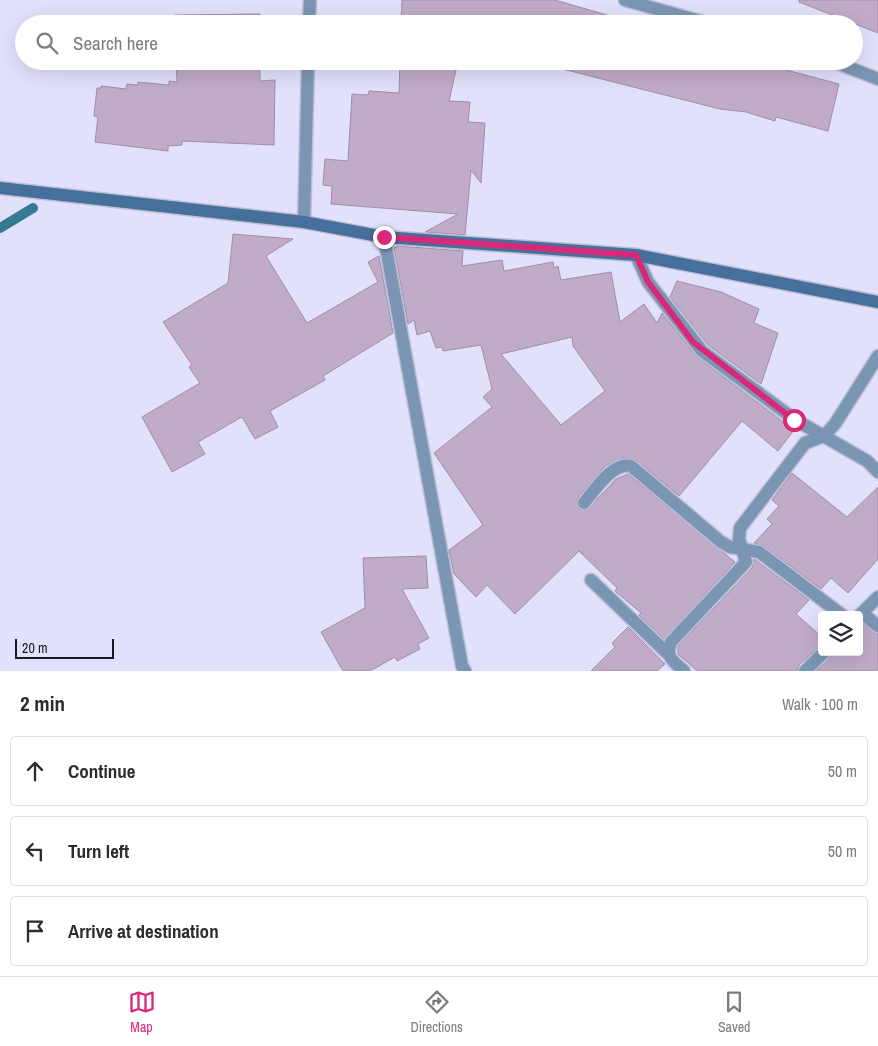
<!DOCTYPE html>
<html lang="en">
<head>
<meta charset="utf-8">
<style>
	:root { --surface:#fff; --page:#f2f2f3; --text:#2b2b33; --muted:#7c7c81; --line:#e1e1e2; --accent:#db2777 }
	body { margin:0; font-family:"Archivo Narrow",sans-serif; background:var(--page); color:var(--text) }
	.controls { position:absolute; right:15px; bottom:15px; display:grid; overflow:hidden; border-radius:5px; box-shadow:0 5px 20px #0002 }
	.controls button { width:45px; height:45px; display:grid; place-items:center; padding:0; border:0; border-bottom:1px solid var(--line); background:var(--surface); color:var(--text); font:25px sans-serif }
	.scale { position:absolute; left:15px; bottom:12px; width:99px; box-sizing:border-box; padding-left:5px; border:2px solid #1a1a26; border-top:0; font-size:14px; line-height:18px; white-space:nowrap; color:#1a1a26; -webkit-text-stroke:4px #e1e1fc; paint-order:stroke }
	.stop { position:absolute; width:15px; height:15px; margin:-11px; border:4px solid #db2777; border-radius:50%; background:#fff }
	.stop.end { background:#db2777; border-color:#fff; box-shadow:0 1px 5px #0008 }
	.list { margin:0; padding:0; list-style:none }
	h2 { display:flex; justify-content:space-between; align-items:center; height:65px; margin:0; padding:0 20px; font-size:21px }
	h2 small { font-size:16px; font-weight:400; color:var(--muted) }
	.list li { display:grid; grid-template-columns:32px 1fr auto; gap:15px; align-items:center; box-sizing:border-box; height:70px; margin:0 10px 10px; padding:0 10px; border:1px solid var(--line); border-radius:5px }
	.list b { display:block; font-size:19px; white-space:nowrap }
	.list em { font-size:16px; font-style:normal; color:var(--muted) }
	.icon { flex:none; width:28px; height:28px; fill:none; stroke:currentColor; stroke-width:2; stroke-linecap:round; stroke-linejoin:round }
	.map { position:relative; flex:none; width:878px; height:671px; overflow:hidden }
	.search { position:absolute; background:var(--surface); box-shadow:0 5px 20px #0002; left:15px; right:15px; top:15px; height:55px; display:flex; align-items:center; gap:12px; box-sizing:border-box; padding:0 18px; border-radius:28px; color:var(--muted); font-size:19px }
	.sheet { height:305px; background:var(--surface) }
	nav { display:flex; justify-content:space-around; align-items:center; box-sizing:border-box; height:70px; border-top:1px solid var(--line); background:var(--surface); font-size:14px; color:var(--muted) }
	nav a { display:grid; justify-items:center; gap:2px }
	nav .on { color:var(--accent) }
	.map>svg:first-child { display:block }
</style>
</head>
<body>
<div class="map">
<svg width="878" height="671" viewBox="0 0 878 671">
	<rect width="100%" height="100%" fill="#e1e1fc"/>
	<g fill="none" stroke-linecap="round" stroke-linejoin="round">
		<polyline stroke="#347a90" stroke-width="10" points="0,228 33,208"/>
	</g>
	<g fill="#c0abc8" stroke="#a28da9" fill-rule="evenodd">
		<polygon points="402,0 555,0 624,20 623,24 401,24"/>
		<polygon points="799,0 878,0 878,33 799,2"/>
		<polygon points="260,14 260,24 176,24 175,15"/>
		<polygon points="176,61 260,61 260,81 275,80 274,145 182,141 182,145 168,146 168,151 95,142 98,117 94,116 97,88 101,88 101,86 126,89 127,84 138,85 138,82 169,85 169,81 177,82"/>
		<polygon points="400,61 458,61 449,101 470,102 468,122 485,123 481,183 471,170 465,235 425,232 458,214 331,204 332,186 323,185 325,159 348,161 352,94 368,95 369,91 399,93"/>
		<polygon points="519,61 781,61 779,68 839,84 828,131 776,117 775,121 746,112 720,109 531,61 530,65"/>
		<polygon points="233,234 293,239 266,256 307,323 378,282 368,262 379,256 393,333 323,376 325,380 270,411 278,427 255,439 242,417 198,442 205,454 172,472 142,417 200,383 189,367 192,365 163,322 228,283"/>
		<path d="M398 246 463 251 462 266 502 260 504 271 553 262 554 268 558 266 561 280 611 272 620 322 644 304 657 323 662 313 697 357 794 430 778 451 742 421 679 496 636 460 624 458 605 466 578 498 576 502 579 509 587 510 616 479 628 474 735 562 664 639 639 615 641 613 615 591 617 588 579 551 515 614 487 585 476 597 454 574 449 550 483 525 434 453 492 407 483 397 492 389 481 345 443 351 442 347 436 348 430 331 417 335 414 320 408 324 394 248ZM572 337 573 346 605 391 561 425 501 354Z"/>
		<polygon points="677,281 721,292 759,309 754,323 778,333 761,384 708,345 670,297"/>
		<polygon points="792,473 847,517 878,487 878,559 848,593 831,578 821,589 764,546 754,543 772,524 767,519 779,506 772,500"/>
		<polygon points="426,556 428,588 402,589 429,638 418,644 420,649 397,661 395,657 370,671 343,671 321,632 365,608 363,558"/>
		<polygon points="754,559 809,600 796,614 822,637 822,644 799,665 797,671 697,671 678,654 678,646 752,568"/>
		<polygon points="862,623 878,634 878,671 816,671 830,658 832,652 859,652 859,626"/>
		<polygon points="628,627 665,664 657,671 591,671 615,647 612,643"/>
	</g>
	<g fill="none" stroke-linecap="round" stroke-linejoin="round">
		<defs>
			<g id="lane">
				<polyline points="636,255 648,282 702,351 794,419 867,461 878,472"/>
				<path d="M584 503C595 490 612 462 631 466L721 542 730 547 759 552 842 615"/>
				<polyline points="591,580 667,653"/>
				<polyline points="862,613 878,626"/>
				<polyline points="859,616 878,597"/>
				<path d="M684 671C673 661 665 657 671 642L746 562 739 539 740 528 805 443 824 436 835 424 878 356"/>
				<polyline points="805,671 824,652"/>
			</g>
			<g id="street">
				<polyline points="625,0 710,24"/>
				<polyline points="309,24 310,0"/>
				<polyline points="832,61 878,79"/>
				<polyline points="304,222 308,61"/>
				<polyline points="384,237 462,666 465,671"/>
			</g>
			<polyline id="secondary" points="0,188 304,222 384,237 636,255 878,302"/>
		</defs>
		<use href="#lane" stroke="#bdbdd5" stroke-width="15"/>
		<use href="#street" stroke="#bdbdd5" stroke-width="15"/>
		<use href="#secondary" stroke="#bdbdd5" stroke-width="15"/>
		<use href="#lane" stroke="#7b96b5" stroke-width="12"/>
		<use href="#street" stroke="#7b96b5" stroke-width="12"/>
		<use href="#secondary" stroke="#476f9c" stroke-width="12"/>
	</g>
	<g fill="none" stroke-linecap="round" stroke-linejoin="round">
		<polyline stroke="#db2777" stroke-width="6" points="384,237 636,255 648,282 693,342 794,420"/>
	</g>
</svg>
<div class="controls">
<button><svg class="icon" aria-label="layers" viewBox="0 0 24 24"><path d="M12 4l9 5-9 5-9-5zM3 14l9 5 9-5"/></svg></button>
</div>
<div class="scale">20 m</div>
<div class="stop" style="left:794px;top:420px"></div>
<div class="stop end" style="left:384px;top:237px"></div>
<div class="search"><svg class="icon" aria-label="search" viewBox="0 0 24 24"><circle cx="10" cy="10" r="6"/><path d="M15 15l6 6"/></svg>Search here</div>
</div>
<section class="sheet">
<h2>2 min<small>Walk · 100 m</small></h2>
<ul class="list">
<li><svg class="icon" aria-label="ahead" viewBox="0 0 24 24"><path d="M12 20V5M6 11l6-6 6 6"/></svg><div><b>Continue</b></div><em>50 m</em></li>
<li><svg class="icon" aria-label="left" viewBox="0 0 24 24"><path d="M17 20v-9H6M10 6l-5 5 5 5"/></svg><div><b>Turn left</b></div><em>50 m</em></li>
<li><svg class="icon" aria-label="arrive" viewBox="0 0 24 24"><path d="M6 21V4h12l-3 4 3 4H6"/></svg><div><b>Arrive at destination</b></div></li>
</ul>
</section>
<nav>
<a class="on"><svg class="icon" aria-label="map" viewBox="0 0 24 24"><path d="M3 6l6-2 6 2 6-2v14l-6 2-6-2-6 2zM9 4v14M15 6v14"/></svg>Map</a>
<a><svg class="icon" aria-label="directions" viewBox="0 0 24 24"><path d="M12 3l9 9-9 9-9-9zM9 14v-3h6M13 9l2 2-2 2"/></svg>Directions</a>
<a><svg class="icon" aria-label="saved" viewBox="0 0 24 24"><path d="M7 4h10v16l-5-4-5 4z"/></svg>Saved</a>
</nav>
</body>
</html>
